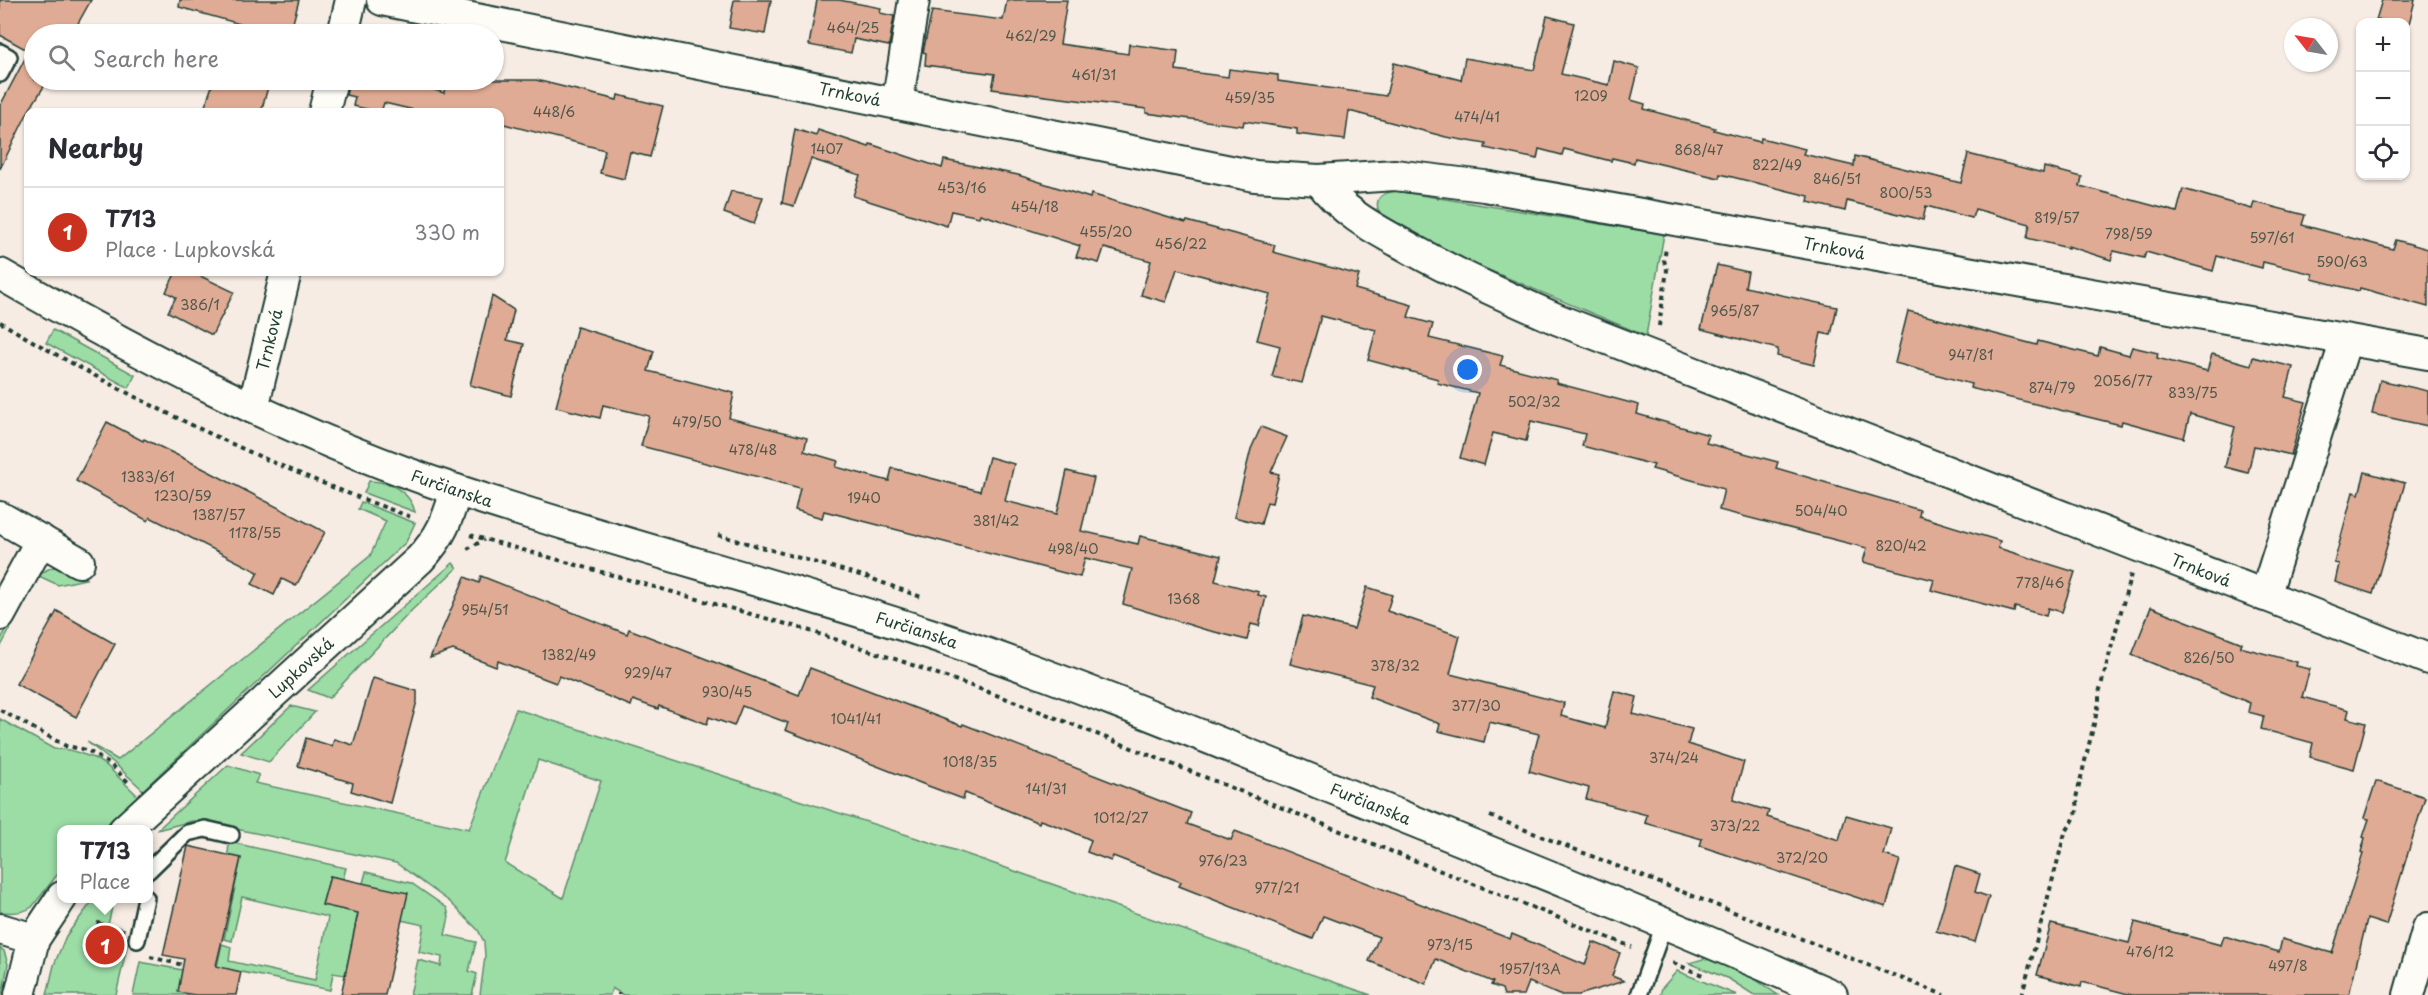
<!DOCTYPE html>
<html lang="en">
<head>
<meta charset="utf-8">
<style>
	:root { --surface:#fff; --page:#f7f7f7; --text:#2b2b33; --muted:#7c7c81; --line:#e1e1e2; --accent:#c8321e }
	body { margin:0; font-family:"Playpen Sans",sans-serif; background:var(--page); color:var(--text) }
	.controls { position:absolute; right:18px; top:18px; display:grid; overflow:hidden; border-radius:12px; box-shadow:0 2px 4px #0004 }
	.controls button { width:54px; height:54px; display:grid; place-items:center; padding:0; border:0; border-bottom:2px solid var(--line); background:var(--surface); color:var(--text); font:30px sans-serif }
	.compass { position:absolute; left:2284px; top:18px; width:54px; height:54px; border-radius:50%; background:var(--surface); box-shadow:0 2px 4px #0004; rotate:301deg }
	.you { position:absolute; left:1468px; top:370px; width:21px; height:21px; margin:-15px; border:4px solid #fff; border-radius:50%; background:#1a73e8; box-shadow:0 0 0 9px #1a73e833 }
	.badge { display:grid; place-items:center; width:39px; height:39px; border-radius:50%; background:var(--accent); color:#fff; font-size:20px; font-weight:700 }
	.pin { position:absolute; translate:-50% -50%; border:3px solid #fff; box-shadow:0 2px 6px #0006 }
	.popup { position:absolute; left:57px; top:825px; width:96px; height:78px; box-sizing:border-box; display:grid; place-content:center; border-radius:12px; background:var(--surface); filter:drop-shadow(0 2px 4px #0005); font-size:20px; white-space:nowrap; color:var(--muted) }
	.popup b { font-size:22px; color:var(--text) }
	.popup::after { content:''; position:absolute; left:50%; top:100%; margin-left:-12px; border:12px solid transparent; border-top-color:var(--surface) }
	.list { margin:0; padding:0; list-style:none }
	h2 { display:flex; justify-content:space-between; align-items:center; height:78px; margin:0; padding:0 24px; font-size:26px }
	h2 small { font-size:20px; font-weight:400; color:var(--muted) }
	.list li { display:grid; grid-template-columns:39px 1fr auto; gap:18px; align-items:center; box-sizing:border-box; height:90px; padding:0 24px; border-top:2px solid var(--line) }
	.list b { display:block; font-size:22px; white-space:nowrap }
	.list p { margin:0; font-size:20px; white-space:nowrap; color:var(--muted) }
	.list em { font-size:20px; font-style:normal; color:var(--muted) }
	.icon { flex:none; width:33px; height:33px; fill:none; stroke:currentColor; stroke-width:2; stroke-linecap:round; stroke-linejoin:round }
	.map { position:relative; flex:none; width:2428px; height:995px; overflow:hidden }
	.search { position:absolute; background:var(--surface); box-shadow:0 2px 4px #0004; left:24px; top:24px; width:480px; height:66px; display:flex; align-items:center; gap:15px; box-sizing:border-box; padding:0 21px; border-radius:33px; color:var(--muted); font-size:22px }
	.panel { position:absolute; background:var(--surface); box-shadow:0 2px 4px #0004; left:24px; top:108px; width:480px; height:168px; border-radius:12px }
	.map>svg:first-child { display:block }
</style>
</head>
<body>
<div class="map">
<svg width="2428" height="995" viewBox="0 0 2428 995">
	<rect width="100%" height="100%" fill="#f7ece3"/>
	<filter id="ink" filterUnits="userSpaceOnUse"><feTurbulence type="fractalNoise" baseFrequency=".0167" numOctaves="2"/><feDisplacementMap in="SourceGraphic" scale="12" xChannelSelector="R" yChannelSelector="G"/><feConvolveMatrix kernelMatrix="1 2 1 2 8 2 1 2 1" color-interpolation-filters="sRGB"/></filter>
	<g filter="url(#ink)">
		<g fill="#9cdda6" stroke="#5e8d6d" stroke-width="1.5" fill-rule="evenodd">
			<path d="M1395 191 1664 234 1646 336 1443 251 1383 216 1378 210C1375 197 1383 193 1395 191Z"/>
			<polygon points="53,330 135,375 129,388 46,343"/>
			<path d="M369 481C389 481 410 491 415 512L364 493Z"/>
			<polygon points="361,502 415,523 406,542 143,790 114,763 87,742 118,760 370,556 386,521 358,509"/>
			<polygon points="453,563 457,568 412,610 329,698 308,690"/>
			<path d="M53 567 72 570 86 579 58 585 39 576 0 648V641C12 620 29 574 53 567Z"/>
			<polygon points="291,706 315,712 269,762 241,753"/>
			<path d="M516 709 957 851 1371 995H623L612 988 610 995H480L485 956 484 942 478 930 450 902 396 863 199 821H192L157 830 228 765 259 775 255 783 469 829ZM538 760 601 781 563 898 505 863Z"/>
			<path d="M0 719 54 749 70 750 94 758 107 766 138 796 102 829 62 830 61 870 32 907C24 913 11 913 0 912Z"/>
			<polygon points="229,842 346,868 343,879 330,876 322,905 358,913 345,975 333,973 330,990 217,967 222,944 231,947 229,961 315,980 328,917 242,897 232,941 224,939 241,858 228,855"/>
			<polygon points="366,872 411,883 447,908 449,917 445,935 476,942 469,971 477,974 472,995 410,995 418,960 441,966 442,957 419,952 424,925 401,920 363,883"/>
			<polygon points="94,899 114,899 108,925 98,922 87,954 114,962 122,937 129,938 116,995 47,995 54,965 66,936"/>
			<polygon points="0,948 4,951 8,964 2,995 0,995"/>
			<polygon points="1710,957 1749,975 1778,995 1754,995 1729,979 1689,963"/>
			<polygon points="140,962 182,970 188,995 133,995"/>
			<polygon points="1677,971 1737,995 1660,995 1662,988"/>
		</g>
		<g fill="#e0ab94" stroke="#1f3d34" stroke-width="1.5">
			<polygon points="0,0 91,0 72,34 34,34 34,80 48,80 28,112 0,169 0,106 29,51 0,35"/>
			<polygon points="180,0 299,0 290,34 237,34 240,24 179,7"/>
			<polygon points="734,0 771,0 765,34 729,28"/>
			<polygon points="817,0 839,0 881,8 880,13 894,16 889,46 854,39 851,53 809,45"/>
			<polygon points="1007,0 1067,0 1060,44 1128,54 1129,44 1178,51 1176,70 1228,77 1229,69 1278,75 1278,81 1386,96 1394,63 1461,80 1465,58 1534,70 1547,16 1574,23 1561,74 1609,85 1614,61 1639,68 1631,100 1645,104 1644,109 1715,128 1714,130 1760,142 1761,138 1805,149 1803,154 1854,166 1855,156 1961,183 1968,154 2043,173 2044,167 2082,177 2080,186 2177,212 2183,189 2252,209 2254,202 2305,215 2302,225 2393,249 2396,240 2428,249 2428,307 2360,288 2359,291 2312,279 2313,274 2263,262 2262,268 2217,256 2213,271 2146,252 2144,258 2114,251 2111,260 2068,246 2068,248 2027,238 2030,224 1975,209 1972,218 1926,206 1923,220 1847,201 1845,211 1808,202 1809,196 1720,174 1719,178 1635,158 1634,163 1612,158 1611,161 1564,149 1562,155 1539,149 1537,159 1485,148 1486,144 1446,137 1349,111 1345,140 1297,134 1297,129 1244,121 1243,126 1146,113 1146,109 992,89 995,74 925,65 926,53 923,52 932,11 1003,20"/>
			<polygon points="2382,0 2415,0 2408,28 2406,27 2406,22 2376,20"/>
			<polygon points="214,80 270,80 261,112 203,112"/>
			<polygon points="349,80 404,80 444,93 446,80 536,80 617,100 618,95 663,106 650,157 630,152 624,179 600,173 605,150 500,123 500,112 423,112 384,103 381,112 353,106 355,97 346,95"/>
			<polygon points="795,129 816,136 818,130 869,147 870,144 942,168 944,160 1018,175 1090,198 1091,194 1186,223 1187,221 1275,245 1273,252 1359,275 1355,289 1412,305 1408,317 1433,324 1429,338 1503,356 1500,365 1557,380 1556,383 1639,405 1637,414 1709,435 1706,443 1778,462 1776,468 1920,510 1919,516 2000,541 1998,548 2075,572 2062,612 2048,608 2046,616 2015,607 2014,612 1931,590 1934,580 1863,562 1867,548 1719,510 1724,489 1652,469 1654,465 1582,446 1585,434 1531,421 1526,441 1493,433 1484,465 1460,458 1478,393 1437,383 1438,379 1368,360 1376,330 1321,316 1302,383 1272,377 1280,346 1257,340 1270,294 1177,269 1166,302 1141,295 1151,261 1104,248 1099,263 1076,257 1080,246 980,214 979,217 951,211 947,226 853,196 860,175 811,159 794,206 782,203"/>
			<polygon points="731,191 763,197 754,224 724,213"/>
			<polygon points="1717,265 1748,272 1745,287 1837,307 1831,335 1821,333 1814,365 1777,356 1778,349 1701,329"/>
			<polygon points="176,272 192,272 234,292 212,335 168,312 176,297 166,292"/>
			<polygon points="492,296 514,310 507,340 524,344 511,396 470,385"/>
			<polygon points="1908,311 2037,345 2038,341 2098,356 2100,347 2129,355 2132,347 2158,353 2157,358 2207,371 2212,354 2251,365 2253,357 2293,367 2285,397 2306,402 2291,455 2254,446 2248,473 2225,467 2235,427 2190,414 2184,438 2122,421 2121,425 1970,388 1971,384 1895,363"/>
			<polygon points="577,327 654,351 648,371 734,393 729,418 807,438 804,451 838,461 836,467 889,481 892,468 980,491 989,457 1014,464 1005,501 1057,514 1067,471 1094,478 1081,531 1138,544 1140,536 1221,556 1215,581 1259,592 1258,595 1266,597 1259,626 1251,624 1247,640 1203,629 1123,604 1132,569 1085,558 1080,577 824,511 822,518 795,510 800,488 641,446 649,416 603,405 600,418 556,407"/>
			<polygon points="2380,380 2428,391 2428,426 2372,414"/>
			<polygon points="107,422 143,441 144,439 181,457 325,532 296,586 282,579 274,595 252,584 258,572 150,517 148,521 76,481"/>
			<polygon points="1261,427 1287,437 1271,472 1279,474 1272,503 1267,502 1261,524 1234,517 1251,449"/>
			<polygon points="2365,472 2405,483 2373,594 2335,582 2339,564 2334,563 2353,492 2359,494"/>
			<polygon points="481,576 627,634 629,629 799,695 810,668 962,726 963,724 1191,813 1187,824 1231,840 1235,831 1510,939 1512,934 1585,965 1593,942 1620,953 1612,976 1624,981 1579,995 1559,995 1529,982 1524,995 1504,995 1502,989 1491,985 1493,982 1436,959 1426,984 1369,961 1379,937 1323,916 1313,939 1179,886 1181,882 1113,856 1111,861 1087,852 1091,840 1071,831 1040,820 1039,823 965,793 963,799 923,784 785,730 788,723 742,706 734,726 709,717 707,724 659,706 658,709 633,700 631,706 559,676 556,683 498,661 496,667 453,650 430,658 465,577 479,583"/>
			<polygon points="1367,587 1392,595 1387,611 1460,636 1450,674 1564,703 1561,716 1605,728 1614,691 1637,697 1633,714 1692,729 1688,744 1744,762 1733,800 1769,811 1767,817 1839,840 1846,815 1891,828 1884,855 1900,860 1886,907 1700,846 1702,839 1645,823 1647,815 1586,799 1589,788 1529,771 1539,734 1489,722 1484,742 1438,731 1440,724 1369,697 1373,685 1290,664 1303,616 1354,629"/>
			<polygon points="2151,607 2242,643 2240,647 2297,662 2296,666 2310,669 2302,697 2349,710 2347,718 2366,723 2354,769 2310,757 2313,743 2261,729 2264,716 2248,712 2250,703 2132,655"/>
			<polygon points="57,611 115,644 76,717 16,684"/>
			<polygon points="373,678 417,691 417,701 390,803 351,791 353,783 298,766 306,738 332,746 334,739 353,745"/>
			<polygon points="2376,781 2425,797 2386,925 2367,919 2349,995 2132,995 2082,982 2081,987 2037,975 2051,924 2129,943 2135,922 2221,945 2224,936 2279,952 2282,939 2332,953 2363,853 2361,852 2365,838 2363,837 2369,819 2364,818"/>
			<polygon points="188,846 241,858 216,966 241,972 236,995 195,995 178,992 184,959 163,955"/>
			<polygon points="1955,866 1980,874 1975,892 1989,897 1975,942 1936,931"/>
			<polygon points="330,876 408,893 385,995 341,995 358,913 322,905"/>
			<polygon points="98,922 124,929 114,962 87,954"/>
		</g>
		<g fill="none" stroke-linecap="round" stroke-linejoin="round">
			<defs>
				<g id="service">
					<polyline points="0,52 9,57 0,74"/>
					<polyline points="148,871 187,833 205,829 231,835"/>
					<polyline points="137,940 146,898"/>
					<polyline points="1639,995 1665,922"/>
				</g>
				<g id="minor">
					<path id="s1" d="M382 0 1255 176 1319 180 1395 175 1484 186 2428 354"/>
					<polyline points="343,34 351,0"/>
					<polyline points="897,104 914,0"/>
					<polyline points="324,112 332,80"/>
					<path id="s2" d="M1319 180C1342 212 1373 228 1406 246 1455 274 1507 297 1559 320L2428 659"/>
					<path id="s3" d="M0 274C145 358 297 437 456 490 613 542 774 583 930 634 1062 678 1191 731 1319 783 1491 852 1663 921 1832 995"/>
					<path id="s4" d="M253 408 286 272"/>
					<polyline points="0,517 79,562"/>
					<polyline points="2265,596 2346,340"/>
					<polyline points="0,615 41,540"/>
					<path id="s5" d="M124 830 420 559C441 537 448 519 456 490"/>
					<polyline points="0,929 34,939"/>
					<polyline points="20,995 34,939 62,897"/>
					<polyline points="2409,995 2428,928"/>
				</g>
			</defs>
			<use href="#service" stroke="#1f3d34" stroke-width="20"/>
			<use href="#minor" stroke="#1f3d34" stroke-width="34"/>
			<g stroke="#1f3d34" stroke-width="4" stroke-dasharray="4.5 4.5" stroke-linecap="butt">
				<path d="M0 322C131 400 271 467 414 518"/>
				<polyline points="1659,326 1667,270 1664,260 1666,248"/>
				<polyline points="470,535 804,629 904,662 1016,702 1632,947"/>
				<polyline points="718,535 867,577 921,597"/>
				<polyline points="467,549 484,540"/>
				<polyline points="0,710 66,746 87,750 111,765 130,784"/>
				<polyline points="1490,816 1944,995"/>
				<polyline points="150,957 183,965"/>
				<polyline points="1673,963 1705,976"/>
				<polyline points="619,995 619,993"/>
				<path d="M2022 995 2065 833C2072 822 2081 812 2076 798L2099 703V693L2131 574"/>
			</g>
			<use href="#service" stroke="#fdfcf7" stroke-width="15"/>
			<use href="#minor" stroke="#fdfcf7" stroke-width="30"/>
		</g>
	</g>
	<g text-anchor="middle" stroke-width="4.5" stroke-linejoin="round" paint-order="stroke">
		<g font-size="14" fill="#4f584c">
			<text x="853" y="33">464/25</text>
			<text x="1031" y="41">462/29</text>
			<text x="1094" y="80">461/31</text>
			<text x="1591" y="101">1209</text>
			<text x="1250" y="103">459/35</text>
			<text x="554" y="117">448/6</text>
			<text x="1477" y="122">474/41</text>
			<text x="827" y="154">1407</text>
			<text x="1699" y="155">868/47</text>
			<text x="1777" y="170">822/49</text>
			<text x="1837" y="184">846/51</text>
			<text x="962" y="193">453/16</text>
			<text x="1906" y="198">800/53</text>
			<text x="1035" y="212">454/18</text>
			<text x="2057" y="223">819/57</text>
			<text x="1106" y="237">455/20</text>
			<text x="2129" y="239">798/59</text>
			<text x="2272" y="243">597/61</text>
			<text x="1181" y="249">456/22</text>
			<text x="2342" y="267">590/63</text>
			<text x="200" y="310">386/1</text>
			<text x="1735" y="316">965/87</text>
			<text x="1971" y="360">947/81</text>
			<text x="2123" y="386">2056/77</text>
			<text x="2052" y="393">874/79</text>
			<text x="2193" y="398">833/75</text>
			<text x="1534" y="407">502/32</text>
			<text x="697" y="427">479/50</text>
			<text x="753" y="455">478/48</text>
			<text x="148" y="482">1383/61</text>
			<text x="183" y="501">1230/59</text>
			<text x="864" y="503">1940</text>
			<text x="1821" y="516">504/40</text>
			<text x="219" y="520">1387/57</text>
			<text x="996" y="526">381/42</text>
			<text x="255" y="538">1178/55</text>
			<text x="1901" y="551">820/42</text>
			<text x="1073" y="554">498/40</text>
			<text x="2040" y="588">778/46</text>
			<text x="1184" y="604">1368</text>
			<text x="485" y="615">954/51</text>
			<text x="569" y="660">1382/49</text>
			<text x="2209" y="663">826/50</text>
			<text x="1395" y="671">378/32</text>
			<text x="648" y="678">929/47</text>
			<text x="727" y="697">930/45</text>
			<text x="1476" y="711">377/30</text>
			<text x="856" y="724">1041/41</text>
			<text x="1674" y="763">374/24</text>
			<text x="970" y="767">1018/35</text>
			<text x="1046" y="794">141/31</text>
			<text x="1121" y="823">1012/27</text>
			<text x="1735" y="831">373/22</text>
			<text x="1802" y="863">372/20</text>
			<text x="1223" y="866">976/23</text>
			<text x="1277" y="893">977/21</text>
			<text x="1450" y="950">973/15</text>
			<text x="2150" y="957">476/12</text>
			<text x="2288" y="971">497/8</text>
			<text x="1530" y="974">1957/13A</text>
		</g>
		<g font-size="16" fill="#1f3d34" stroke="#fdfcf7">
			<text dy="6" stroke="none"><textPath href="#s1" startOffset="477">Trnková</textPath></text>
			<text dy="6" stroke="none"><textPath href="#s1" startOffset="1476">Trnková</textPath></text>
			<text dy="6" stroke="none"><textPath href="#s4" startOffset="70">Trnková</textPath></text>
			<text dy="6" stroke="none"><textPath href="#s3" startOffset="501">Furčianska</textPath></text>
			<text dy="6" stroke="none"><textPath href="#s2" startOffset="969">Trnková</textPath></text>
			<text dy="6" stroke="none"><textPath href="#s3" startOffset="987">Furčianska</textPath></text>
			<text dy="6" stroke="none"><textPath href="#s5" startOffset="240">Lupkovská</textPath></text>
			<text dy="6" stroke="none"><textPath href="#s3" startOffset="1473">Furčianska</textPath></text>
		</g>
	</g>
</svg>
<div class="controls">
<button>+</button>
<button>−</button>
<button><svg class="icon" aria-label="locate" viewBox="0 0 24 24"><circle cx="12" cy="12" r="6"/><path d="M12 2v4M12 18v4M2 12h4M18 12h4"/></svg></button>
</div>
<svg class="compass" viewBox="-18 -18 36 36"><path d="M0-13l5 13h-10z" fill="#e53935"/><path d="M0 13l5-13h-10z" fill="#7c7c81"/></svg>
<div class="you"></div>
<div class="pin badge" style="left:105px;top:945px">1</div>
<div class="popup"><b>T713</b>Place</div>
<div class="search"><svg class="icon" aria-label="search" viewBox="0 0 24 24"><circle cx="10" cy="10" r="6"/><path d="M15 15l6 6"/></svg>Search here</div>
<section class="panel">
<h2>Nearby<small></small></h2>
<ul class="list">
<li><span class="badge">1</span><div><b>T713</b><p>Place · Lupkovská</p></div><em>330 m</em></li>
</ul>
</section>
</div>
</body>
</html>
